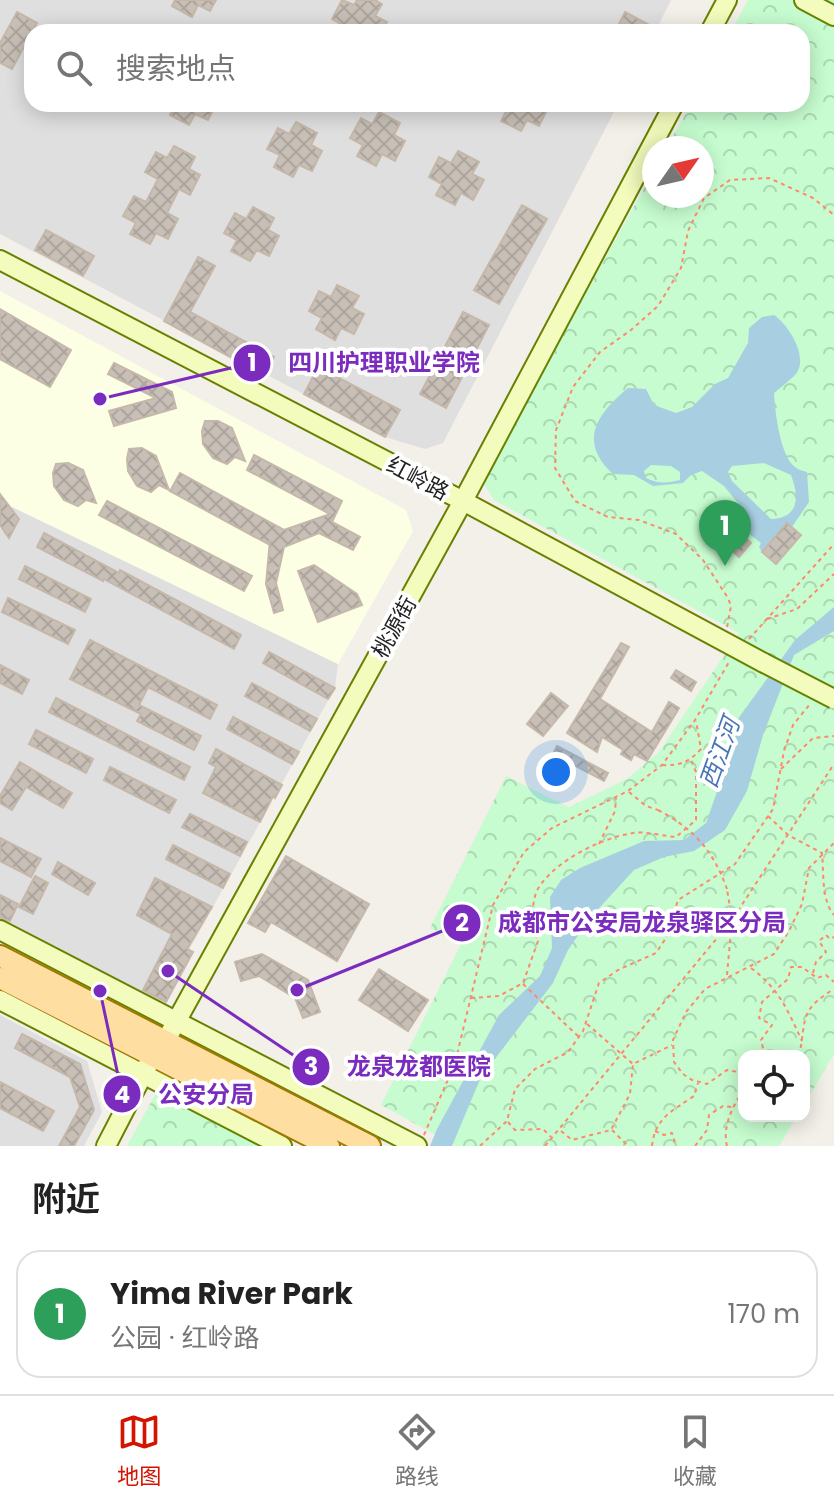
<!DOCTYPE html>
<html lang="zh">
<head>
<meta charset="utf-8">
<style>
	:root { --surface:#fff; --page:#f2f2f2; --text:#222; --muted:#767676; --line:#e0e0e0; --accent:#d41300 }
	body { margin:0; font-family:Poppins,"Noto Sans SC",sans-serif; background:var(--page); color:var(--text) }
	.controls { position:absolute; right:24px; bottom:24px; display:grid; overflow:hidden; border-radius:16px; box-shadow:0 4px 20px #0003 }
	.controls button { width:72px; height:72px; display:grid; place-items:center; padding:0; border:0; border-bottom:2px solid var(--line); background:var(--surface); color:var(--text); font:40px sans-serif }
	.compass { position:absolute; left:642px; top:136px; width:72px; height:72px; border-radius:50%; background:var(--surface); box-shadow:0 4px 20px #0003; rotate:56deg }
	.you { position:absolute; left:556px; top:772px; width:28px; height:28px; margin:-20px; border:6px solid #fff; border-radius:50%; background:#1a73e8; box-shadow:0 0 0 12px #1a73e833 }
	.badge { display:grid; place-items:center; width:52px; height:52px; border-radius:50%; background:var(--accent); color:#fff; font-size:26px; font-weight:700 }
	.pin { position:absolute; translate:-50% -66px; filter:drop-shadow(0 2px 4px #0008) }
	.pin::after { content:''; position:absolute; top:42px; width:28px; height:24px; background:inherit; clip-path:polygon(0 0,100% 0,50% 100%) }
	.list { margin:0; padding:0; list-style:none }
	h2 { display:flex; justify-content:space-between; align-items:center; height:104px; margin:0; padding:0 32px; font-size:34px }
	h2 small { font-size:26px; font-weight:400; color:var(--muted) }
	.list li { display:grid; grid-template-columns:52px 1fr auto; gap:24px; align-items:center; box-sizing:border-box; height:128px; margin:0 16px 16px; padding:0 16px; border:2px solid var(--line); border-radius:24px }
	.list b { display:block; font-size:30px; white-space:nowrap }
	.list p { margin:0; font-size:26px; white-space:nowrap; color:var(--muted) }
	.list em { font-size:26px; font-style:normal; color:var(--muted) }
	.icon { flex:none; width:44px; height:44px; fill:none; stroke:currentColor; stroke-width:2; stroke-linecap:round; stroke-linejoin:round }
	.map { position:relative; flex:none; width:834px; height:1146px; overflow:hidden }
	.search { position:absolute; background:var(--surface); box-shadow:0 4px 20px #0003; left:24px; right:24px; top:24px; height:88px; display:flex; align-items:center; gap:20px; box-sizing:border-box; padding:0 28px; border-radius:24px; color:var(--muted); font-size:30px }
	.sheet { height:248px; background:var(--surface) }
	nav { display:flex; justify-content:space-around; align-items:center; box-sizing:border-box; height:112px; border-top:2px solid var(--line); background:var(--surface); font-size:22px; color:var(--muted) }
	nav a { display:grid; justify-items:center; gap:4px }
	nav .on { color:var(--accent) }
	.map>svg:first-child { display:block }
</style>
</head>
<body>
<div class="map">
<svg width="834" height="1146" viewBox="0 0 834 1146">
	<defs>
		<pattern id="park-crowns" width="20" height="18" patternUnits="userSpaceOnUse" patternTransform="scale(2)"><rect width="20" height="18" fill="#c6fccf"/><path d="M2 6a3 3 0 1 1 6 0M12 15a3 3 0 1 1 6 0" fill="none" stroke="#aad8b1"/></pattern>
		<pattern id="building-cross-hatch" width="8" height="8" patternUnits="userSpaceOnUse" patternTransform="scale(2)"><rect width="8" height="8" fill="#c8c0b7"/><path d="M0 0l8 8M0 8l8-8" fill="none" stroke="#aca59d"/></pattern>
	</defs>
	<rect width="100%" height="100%" fill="#f2f0e8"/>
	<g fill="#e0dfdf">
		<polygon points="0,0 671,0 655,32 32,32 32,104 618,104 443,443 425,449 385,437 0,234"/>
		<polygon points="12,506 338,664 335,688 160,1002 0,917 0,529"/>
		<polygon points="0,1015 87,1061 102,1112 84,1146 0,1146"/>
	</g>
	<polygon fill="#fdffe5" points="0,291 406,510 413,531 338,664 12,507 0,529"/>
	<g fill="url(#park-crowns)">
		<polygon points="748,0 834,0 834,1054 804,1105 804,1056 744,1056 744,1116 797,1116 779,1146 456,1146 381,1105 461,944 430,928 506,776 569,807 627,779 659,752 739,633 494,500 482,481 654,170 654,196 702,196 702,148 666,148 691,104 802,104 802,32 731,32"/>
		<polygon points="157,1091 262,1146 127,1146"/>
	</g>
	<g fill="#a8cfe1" fill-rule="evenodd">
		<path d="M774 315C789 325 811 360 794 376 788 382 781 387 774 393 775 411 780 456 795 467 799 470 803 471 807 472L809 502 792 527 787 523 762 552 759 547 761 543 748 533 749 530 738 518 742 508 724 486 702 471 691 475 683 483 653 486 634 475 613 474C577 441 598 413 628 388L646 389 654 405 676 413 692 407 715 384 728 378 748 343 749 328 762 317ZM764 463 791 475C799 496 800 518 771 519L732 481 728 472 732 466ZM651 465 671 466 680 472V480C668 483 658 484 646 478L644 471Z"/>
		<polygon points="834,607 834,631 794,655 763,735 747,791 725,830 694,851 664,857 634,870 591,917 568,950 553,983 481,1077 452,1146 430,1146 437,1129 499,1015 540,976 552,948 550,897 561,880 580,868 644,841 684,840 706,823 724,772 735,723 795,640"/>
	</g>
	<g fill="url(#building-cross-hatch)" stroke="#c5b8aa" stroke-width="2">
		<polygon points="175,0 216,0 210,11 198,5 192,17 172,6"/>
		<polygon points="342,0 354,5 357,0 375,0 382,4 375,16 387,22 381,32 341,32 344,26 332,19"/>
		<polygon points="17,12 37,23 12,69 0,63 0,43"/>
		<polygon points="625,12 651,26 648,32 615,32"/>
		<polygon points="176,104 216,104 208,120 195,114 189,125 170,115"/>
		<polygon points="496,104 550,104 539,126 527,120 521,131 501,121 507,110"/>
		<polygon points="379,112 400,123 394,135 405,141 395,161 382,154 376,166 357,156 363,145 350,138 361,118 372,124"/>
		<polygon points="296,122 317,133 311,145 322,151 312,171 299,165 293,177 274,167 280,155 267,149 278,128 289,134"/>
		<polygon points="174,146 195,157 189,169 200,175 190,195 179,189 167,213 178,219 168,239 156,233 150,244 130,234 136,223 123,216 134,196 146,202 158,179 145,172 156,152 167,158"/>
		<polygon points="458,151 479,162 472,174 484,180 473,200 461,193 455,205 436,195 442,184 429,177 439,157 451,163"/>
		<polygon points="522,205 547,219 499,304 474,290"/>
		<polygon points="253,207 274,218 268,230 279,236 269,256 257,250 250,261 231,251 237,240 224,233 235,213 246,219"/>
		<polygon points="46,230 94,256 83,276 35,250"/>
		<polygon points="198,257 215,266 190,312 274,357 263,375 164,321"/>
		<polygon points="337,285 359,296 352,308 364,314 354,334 341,328 335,340 316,329 322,318 309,311 319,291 331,297"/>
		<polygon points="0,309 71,350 50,387 0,359"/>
		<polygon points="463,312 489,325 446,408 420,394"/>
		<polygon points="114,363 172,392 176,408 114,426 109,411 156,398 108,374"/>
		<polygon points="318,367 400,410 385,437 304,394"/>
		<polygon points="205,421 218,421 232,428 245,461 235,457 227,464 213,458 203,444 202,431"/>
		<polygon points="142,448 156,456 169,490 159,485 151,492 137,486 128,471 127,459 129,449"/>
		<polygon points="254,455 342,501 332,522 360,537 353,550 319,533 284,547 276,583 283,610 274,613 266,584 270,540 268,544 170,491 180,473 284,530 330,514 247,470"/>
		<polygon points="68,463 83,470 96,503 86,500 78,506 64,500 54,486 53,473 56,464"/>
		<polygon points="0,494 19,519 9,538 0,525"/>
		<polygon points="107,501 252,576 244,591 99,515"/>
		<polygon points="727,512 745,528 740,534 751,543 739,557 721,540 730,530 719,521"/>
		<polygon points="787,523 801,535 776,564 762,552"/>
		<polygon points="44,533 119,573 120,570 241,635 234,649 104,579 103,581 37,547"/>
		<polygon points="314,565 357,594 362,605 318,622 298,571"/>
		<polygon points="25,566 91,599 85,612 19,579"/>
		<polygon points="8,598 75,630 68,644 2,612"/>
		<polygon points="90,640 217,705 210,719 148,687 139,705 201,736 194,750 137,721 141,714 70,679"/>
		<polygon points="621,643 629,647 600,699 652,732 669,702 679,708 647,761 634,754 631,760 621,754 623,750 602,737 597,752 567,733"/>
		<polygon points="269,652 335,688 328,699 263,663"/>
		<polygon points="0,665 29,680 22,694 0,683"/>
		<polygon points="676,670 696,682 691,691 671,678"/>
		<polygon points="252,683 317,719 310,731 245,696"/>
		<polygon points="551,693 568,706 543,736 527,724"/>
		<polygon points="56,698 190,767 184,780 49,712"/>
		<polygon points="233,717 299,752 292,764 227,729"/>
		<polygon points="36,730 93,759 86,773 29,744"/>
		<polygon points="557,746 608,773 604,781 553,754"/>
		<polygon points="216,749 282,785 275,798 273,796 260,822 203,793 216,767 209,763"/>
		<polygon points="20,762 72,793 63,808 26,787 12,810 0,803 0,796"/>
		<polygon points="110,767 176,800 169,813 104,780"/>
		<polygon points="190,814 247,842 240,856 182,827"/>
		<polygon points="0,838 41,859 31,877 0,861"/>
		<polygon points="173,845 230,874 223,888 166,859"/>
		<polygon points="286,856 369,904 337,961 271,922 265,932 248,923"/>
		<polygon points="58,862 95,883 88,895 52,874"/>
		<polygon points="35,876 48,883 33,914 19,907"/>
		<polygon points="155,878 212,907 187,949 193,952 166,1002 143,990 172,934 137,915"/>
		<polygon points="0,895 18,904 10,921 0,918"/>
		<polygon points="262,954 308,980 320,1012 303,1018 295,998 259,976 241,981 235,962"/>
		<polygon points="379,969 428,1000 408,1031 359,1000"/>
		<polygon points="22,1034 80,1064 94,1110 74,1146 59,1146 80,1107 70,1077 15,1048"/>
		<polygon points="0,1082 54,1111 43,1131 0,1108"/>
	</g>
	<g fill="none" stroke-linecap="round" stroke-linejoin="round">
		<defs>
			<g id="secondary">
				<polyline points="804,0 834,16"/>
				<polyline points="710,32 727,0"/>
				<polyline points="0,260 463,501 764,663"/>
				<polyline points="0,930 417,1146"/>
				<polyline points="0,1000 282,1146"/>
				<polyline points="106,1146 152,1057 165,1042 463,501 674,104"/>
			</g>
			<g id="primary">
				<polyline points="0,956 370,1146"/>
				<polyline points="0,978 329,1146"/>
			</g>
		</defs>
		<use href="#secondary" stroke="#688100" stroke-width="22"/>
		<use href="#primary" stroke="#a07900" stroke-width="24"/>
		<g stroke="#ff896d" stroke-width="2" stroke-dasharray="4 4" stroke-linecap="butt">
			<polyline points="767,619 797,609 834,574"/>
			<polyline points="727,627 731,606 728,598 703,560 676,534 639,520 608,517 575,501 555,468 556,430 573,387 600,352 631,330 658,306 681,268 688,231 704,198 730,180 769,178 813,198 834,215"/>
			<polyline points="749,639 834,544"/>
			<path d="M662 765C680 766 689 762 701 749L696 721"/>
			<polyline points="781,769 813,738 834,736"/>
			<polyline points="629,792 646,806 658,810"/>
			<path d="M768 816 788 835 822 853C824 872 821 900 834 915"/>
			<polyline points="599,844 615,811 616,798"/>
			<path d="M751 968C780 990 787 1009 802 1041"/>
			<polyline points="813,973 816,962 826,952 819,941 826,935 830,939 834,937"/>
			<polyline points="727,975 732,920 727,889"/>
			<polyline points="523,984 579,1037"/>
			<path d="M471 998 499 996 523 983 538 941C532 927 530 901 539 887 557 860 601 838 633 833 646 831 663 836 676 837L696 820V772L691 760"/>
			<polyline points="587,1024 633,1064"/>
			<polyline points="765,1056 761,1040 772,1025 759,1018 762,1002 788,979 791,967 802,967 817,978 826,975 834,982"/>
			<path d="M799 1056C807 1019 798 1011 834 989"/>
			<polyline points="744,1073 727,1070 707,1084 692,1080 683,1074 674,1062 673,1040 686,1012 705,989 774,954 789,931 802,904 809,868 834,843"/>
			<polyline points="508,1122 515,1130 543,1129 551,1137"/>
			<polyline points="612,1130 628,1146"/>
			<polyline points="561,1131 572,1140 611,1130 630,1094 633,1064 672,1045"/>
			<polyline points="655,1131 664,1135 672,1133 676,1146"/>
			<polyline points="424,1135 455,1063 493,905 524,852 552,828 628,791 662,765 695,720 729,662"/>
			<polyline points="480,1146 507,1121 515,1089 535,1069 568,1052 583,1031 599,983 618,970 656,953 666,938 678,900 735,864 773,809 784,751 793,725 810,704"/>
			<polyline points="545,1146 732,920 834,764"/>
			<path d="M652 1146C655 1118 672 1111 694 1096L698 1083"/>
			<polyline points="695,1146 707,1130 709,1115 723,1106 732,1107"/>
			<path d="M727 1146C722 1126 733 1106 744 1089"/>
		</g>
		<use href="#secondary" stroke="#f3fcbc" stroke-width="18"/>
		<use href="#primary" stroke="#ffdfa1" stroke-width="20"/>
		<defs>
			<polyline id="secondary-bridge" points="764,663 834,699"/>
		</defs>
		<use href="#secondary-bridge" stroke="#688100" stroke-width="22" stroke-linecap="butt"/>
		<path stroke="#ff896d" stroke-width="2" stroke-dasharray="4 4" stroke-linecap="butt" d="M658 810C694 829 713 850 727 889"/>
		<use href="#secondary-bridge" stroke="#f3fcbc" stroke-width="18"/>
	</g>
	<g text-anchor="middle" stroke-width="8" stroke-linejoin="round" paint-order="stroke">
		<g font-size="22" fill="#222" stroke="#fff">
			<text transform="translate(418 478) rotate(28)" y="8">红岭路</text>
			<text transform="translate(394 627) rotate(-61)" y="8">桃源街</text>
		</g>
		<g font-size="24" font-style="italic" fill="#4976b7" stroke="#fff">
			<text transform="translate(720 753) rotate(-70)" y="8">西江河</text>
		</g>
	</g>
	<path fill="none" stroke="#7b2cbf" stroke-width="3" d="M100 399L252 363M297 990L462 923M168 971L311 1067M100 991L122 1094"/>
	<g fill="#7b2cbf" stroke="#fff" stroke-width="3">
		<circle cx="100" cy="399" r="8"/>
		<circle cx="297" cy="990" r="8"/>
		<circle cx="168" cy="971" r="8"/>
		<circle cx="100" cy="991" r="8"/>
		<circle cx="252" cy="363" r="20"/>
		<circle cx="462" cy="923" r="20"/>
		<circle cx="311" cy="1067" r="20"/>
		<circle cx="122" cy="1094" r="20"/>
	</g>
	<g font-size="24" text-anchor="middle" font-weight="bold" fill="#fff">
		<text x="252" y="371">1</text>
		<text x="462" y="931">2</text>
		<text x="311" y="1075">3</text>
		<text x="122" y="1103">4</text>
	</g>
	<g font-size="24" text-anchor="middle" font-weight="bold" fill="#7b2cbf" stroke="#fff" stroke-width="8" stroke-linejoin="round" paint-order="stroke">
		<text x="384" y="371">四川护理职业学院</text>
		<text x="642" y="931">成都市公安局龙泉驿区分局</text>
		<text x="419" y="1075">龙泉龙都医院</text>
		<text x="206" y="1103">公安分局</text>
	</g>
</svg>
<div class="controls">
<button><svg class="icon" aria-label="locate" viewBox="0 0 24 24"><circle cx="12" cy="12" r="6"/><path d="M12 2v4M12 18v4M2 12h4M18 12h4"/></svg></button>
</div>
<svg class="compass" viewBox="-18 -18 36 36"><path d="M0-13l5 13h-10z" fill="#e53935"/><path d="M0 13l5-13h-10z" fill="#767676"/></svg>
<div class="you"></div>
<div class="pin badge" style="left:725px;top:566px;background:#2e9e5b">1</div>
<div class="search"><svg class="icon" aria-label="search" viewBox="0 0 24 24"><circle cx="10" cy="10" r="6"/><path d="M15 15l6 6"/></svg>搜索地点</div>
</div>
<section class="sheet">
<h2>附近<small></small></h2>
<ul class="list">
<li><span class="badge" style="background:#2e9e5b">1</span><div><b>Yima River Park</b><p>公园 · 红岭路</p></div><em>170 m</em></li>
</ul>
</section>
<nav>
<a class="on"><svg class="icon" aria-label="map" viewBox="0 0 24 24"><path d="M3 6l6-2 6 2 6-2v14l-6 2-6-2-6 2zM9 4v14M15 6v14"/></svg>地图</a>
<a><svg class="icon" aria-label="directions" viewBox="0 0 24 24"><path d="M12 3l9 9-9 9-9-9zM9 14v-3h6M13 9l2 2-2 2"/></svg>路线</a>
<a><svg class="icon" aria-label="saved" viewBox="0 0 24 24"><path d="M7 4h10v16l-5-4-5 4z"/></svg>收藏</a>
</nav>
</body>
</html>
